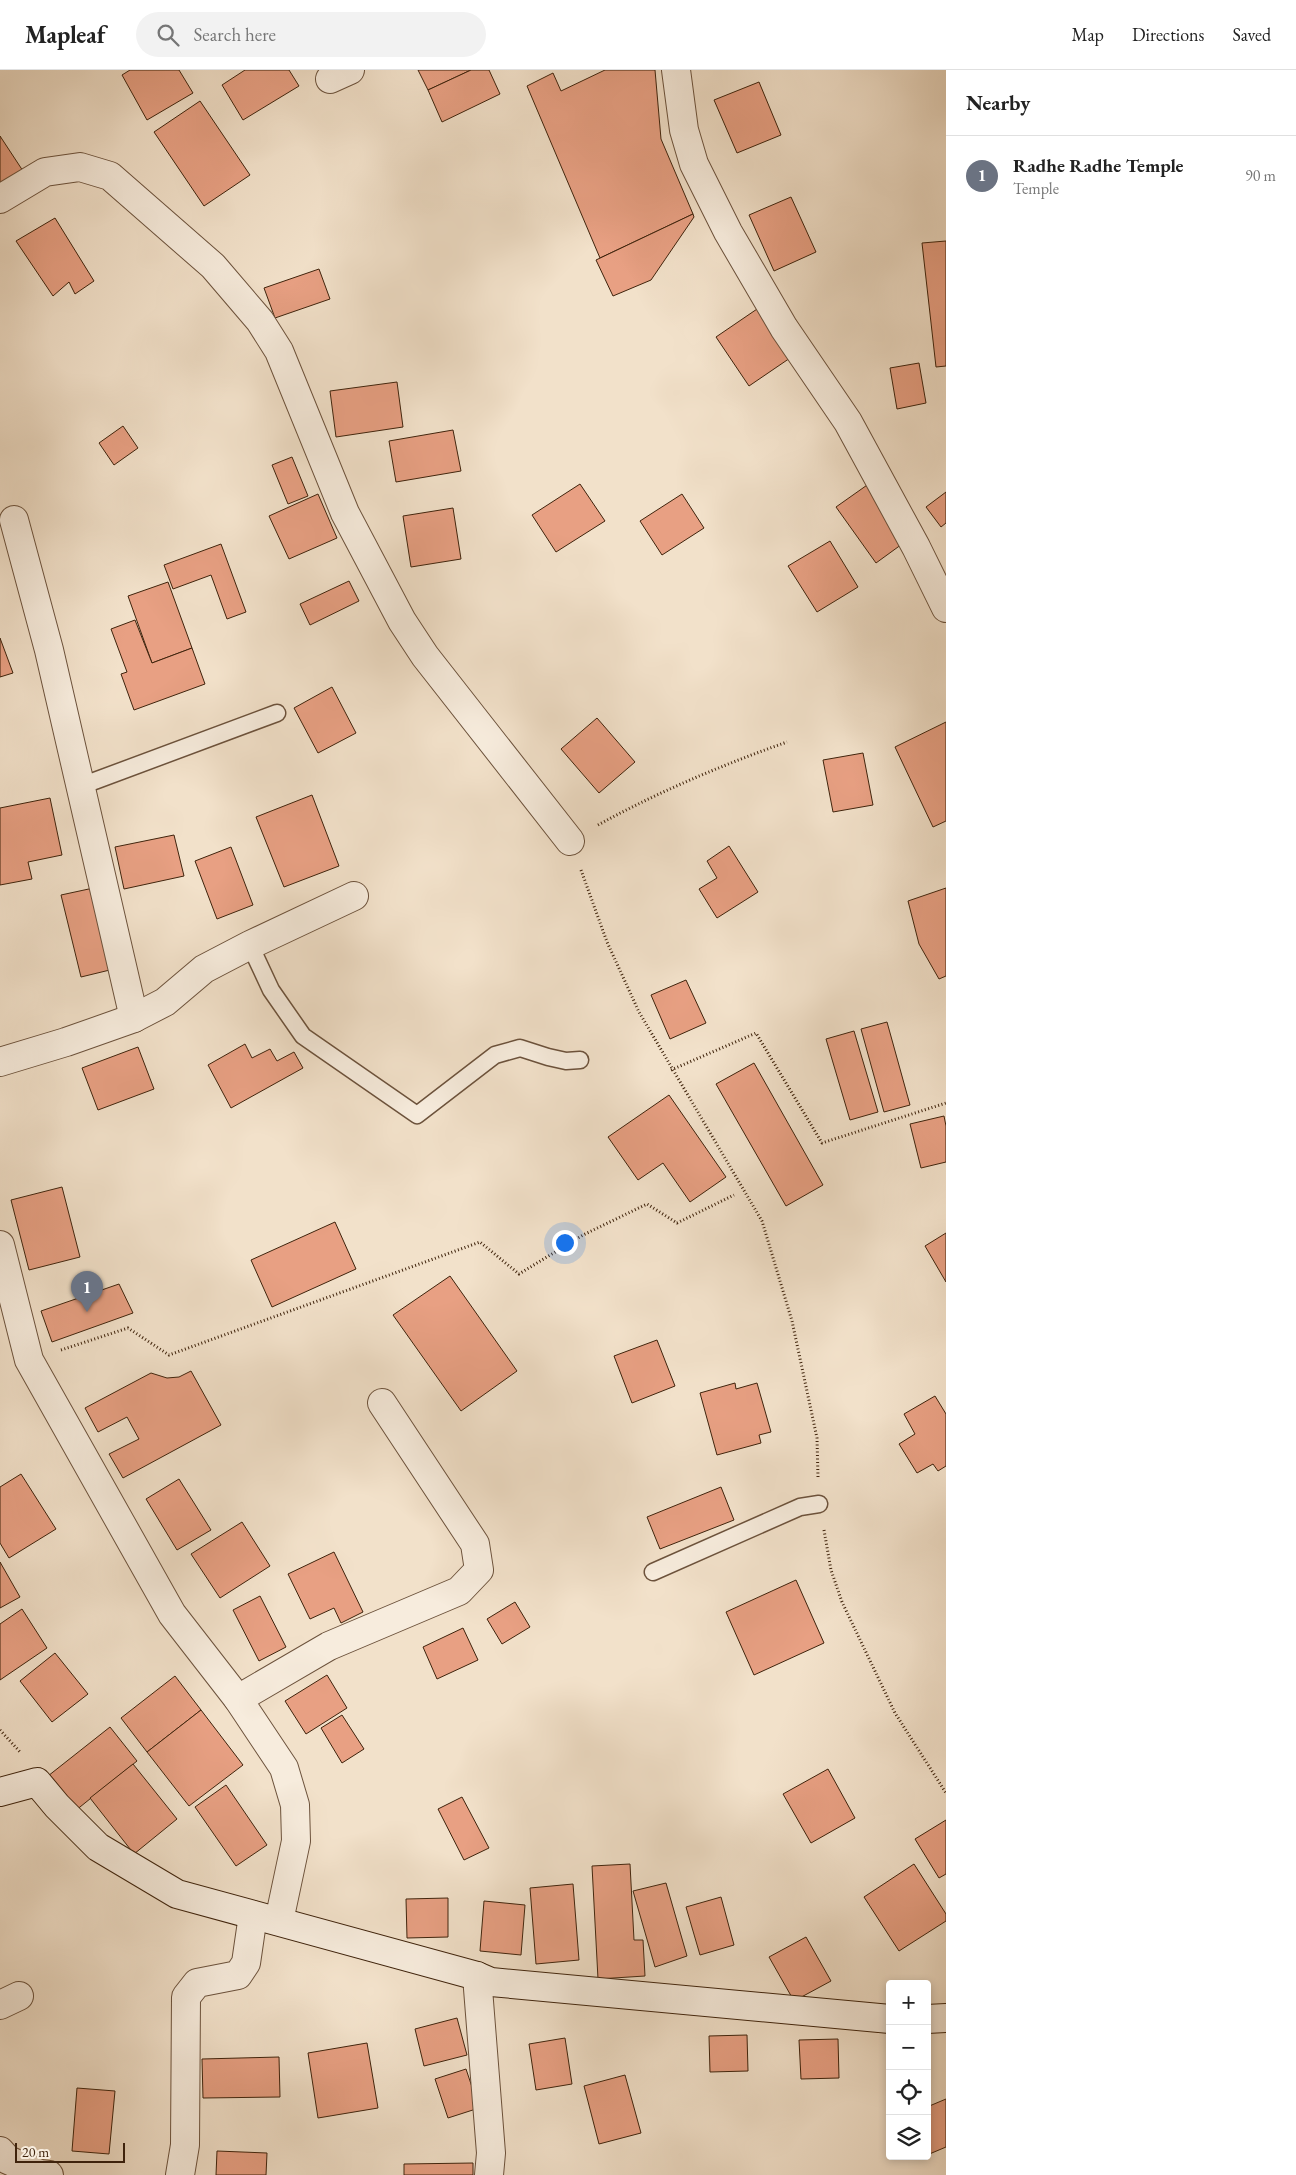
<!DOCTYPE html>
<html lang="en">
<head>
<meta charset="utf-8">
<style>
	:root { --surface:#fff; --page:#f2f2f2; --text:#222; --muted:#767676; --line:#e0e0e0; --accent:#8f2418 }
	body { margin:0; font-family:"EB Garamond",serif; background:var(--page); color:var(--text) }
	.controls { position:absolute; right:15px; bottom:15px; display:grid; overflow:hidden; border-radius:5px; box-shadow:0 2px 8px #0003 }
	.controls button { width:45px; height:45px; display:grid; place-items:center; padding:0; border:0; border-bottom:1px solid var(--line); background:var(--surface); color:var(--text); font:25px sans-serif }
	.scale { position:absolute; left:15px; bottom:12px; width:110px; box-sizing:border-box; padding-left:5px; border:2px solid #3f230c; border-top:0; font-size:14px; line-height:18px; white-space:nowrap; color:#3f230c; -webkit-text-stroke:4px #f7ecdd; paint-order:stroke }
	.you { position:absolute; left:564px; top:1172px; width:18px; height:18px; margin:-12px; border:4px solid #fff; border-radius:50%; background:#1a73e8; box-shadow:0 0 0 8px #1a73e833 }
	.badge { display:grid; place-items:center; width:32px; height:32px; border-radius:50%; background:var(--accent); color:#fff; font-size:16px; font-weight:700 }
	.pin { position:absolute; translate:-50% -41px; filter:drop-shadow(0 1px 2px #0008) }
	.pin::after { content:''; position:absolute; top:26px; width:18px; height:15px; background:inherit; clip-path:polygon(0 0,100% 0,50% 100%) }
	.list { margin:0; padding:0; list-style:none }
	h2 { display:flex; justify-content:space-between; align-items:center; height:65px; margin:0; padding:0 20px; font-size:21px }
	h2 small { font-size:16px; font-weight:400; color:var(--muted) }
	.list li { display:grid; grid-template-columns:32px 1fr auto; gap:15px; align-items:center; box-sizing:border-box; height:80px; padding:0 20px; border-top:1px solid var(--line) }
	.list b { display:block; font-size:19px; white-space:nowrap }
	.list p { margin:0; font-size:16px; white-space:nowrap; color:var(--muted) }
	.list em { font-size:16px; font-style:normal; color:var(--muted) }
	.icon { flex:none; width:28px; height:28px; fill:none; stroke:currentColor; stroke-width:2; stroke-linecap:round; stroke-linejoin:round }
	.map { position:relative; flex:none; width:946px; height:2105px; overflow:hidden }
	header { display:flex; align-items:center; gap:30px; box-sizing:border-box; height:70px; padding:0 25px; background:var(--surface); border-bottom:1px solid var(--line) }
	header strong { font-size:24px }
	nav { display:flex; gap:28px; margin-inline-start:auto; font-size:18px }
	.search { width:350px; height:45px; background:var(--page); display:flex; align-items:center; gap:12px; box-sizing:border-box; padding:0 18px; border-radius:28px; color:var(--muted); font-size:19px }
	main { display:flex }
	aside { flex:1; background:var(--surface) }
	.map>svg:first-child { display:block }
</style>
</head>
<body>
<header>
<strong>Mapleaf</strong>
<div class="search"><svg class="icon" aria-label="search" viewBox="0 0 24 24"><circle cx="10" cy="10" r="6"/><path d="M15 15l6 6"/></svg>Search here</div>
<nav><a>Map</a><a>Directions</a><a>Saved</a></nav>
</header>
<main>
<div class="map">
<svg width="946" height="2105" viewBox="0 0 946 2105">
	<rect width="100%" height="100%" fill="#f2e1ca"/>
	<filter id="stains"><feTurbulence type="fractalNoise" baseFrequency=".004" numOctaves="4"/><feColorMatrix values="0 0 0 0 .2 0 0 0 0 .09 0 0 0 0 .02 0 0 0 .5 -.17"/></filter>
	<radialGradient id="worn" r=".72"><stop offset=".6" stop-color="#630" stop-opacity="0"/><stop offset="1" stop-color="#630" stop-opacity=".3"/></radialGradient>
	<g fill="#e8a083" stroke="#3f230c">
		<polygon points="130,0 179,0 193,23 147,50 122,5"/>
		<polygon points="245,0 289,0 299,16 243,50 222,15"/>
		<polygon points="418,0 471,0 428,20"/>
		<polygon points="471,0 489,0 500,24 442,52 428,20"/>
		<polygon points="605,0 655,0 661,69 693,144 600,188 527,16 553,3 561,21"/>
		<polygon points="759,12 781,65 737,83 714,30"/>
		<polygon points="200,31 250,105 204,136 154,62"/>
		<polygon points="0,66 23,101 0,116"/>
		<polygon points="791,127 816,182 774,201 749,145"/>
		<polygon points="693,144 694,147 651,210 613,226 596,190"/>
		<polygon points="55,148 94,211 75,224 69,212 53,226 16,171"/>
		<polygon points="946,171 946,296 936,297 922,173"/>
		<polygon points="319,199 330,229 275,248 264,218"/>
		<polygon points="760,237 793,286 749,316 716,267"/>
		<polygon points="919,293 926,333 897,339 890,298"/>
		<polygon points="397,312 403,357 336,367 330,321"/>
		<polygon points="123,356 138,378 114,395 99,373"/>
		<polygon points="453,360 461,401 396,412 389,371"/>
		<polygon points="292,387 308,426 288,434 272,395"/>
		<polygon points="870,413 909,469 876,493 836,437"/>
		<polygon points="580,414 605,451 556,482 532,445"/>
		<polygon points="946,422 946,453 941,457 926,437"/>
		<polygon points="318,424 337,468 289,489 269,446"/>
		<polygon points="682,424 704,458 662,485 640,451"/>
		<polygon points="453,438 461,489 411,497 403,446"/>
		<polygon points="830,471 858,517 817,542 788,496"/>
		<polygon points="221,474 246,542 227,549 211,505 173,519 164,495"/>
		<polygon points="349,511 359,531 310,555 300,534"/>
		<polygon points="168,512 192,578 152,593 128,526"/>
		<polygon points="135,550 152,593 192,578 205,614 134,640 121,604 127,602 111,559"/>
		<polygon points="0,568 13,603 0,607"/>
		<polygon points="332,617 356,663 318,683 294,638"/>
		<polygon points="597,648 635,692 599,723 561,679"/>
		<polygon points="946,652 946,751 933,757 895,677"/>
		<polygon points="863,683 873,735 833,742 823,690"/>
		<polygon points="312,725 339,796 284,817 256,747"/>
		<polygon points="50,728 62,785 28,792 32,809 0,815 0,738"/>
		<polygon points="174,765 184,806 124,819 115,777"/>
		<polygon points="729,776 758,822 717,848 699,819 717,808 707,791"/>
		<polygon points="231,777 253,835 217,849 195,791"/>
		<polygon points="98,817 118,898 81,907 61,825"/>
		<polygon points="946,818 946,906 939,909 919,874 908,831"/>
		<polygon points="686,910 706,953 670,969 651,925"/>
		<polygon points="887,952 910,1035 884,1042 861,959"/>
		<polygon points="854,961 878,1042 850,1050 826,969"/>
		<polygon points="245,974 252,988 270,979 277,991 294,982 303,998 231,1038 208,995"/>
		<polygon points="138,977 154,1019 98,1040 82,998"/>
		<polygon points="754,993 823,1115 786,1136 716,1014"/>
		<polygon points="669,1025 726,1107 690,1132 663,1093 638,1110 608,1067"/>
		<polygon points="944,1046 946,1056 946,1092 921,1098 910,1054"/>
		<polygon points="62,1117 80,1187 29,1200 11,1130"/>
		<polygon points="335,1152 356,1199 272,1237 251,1190"/>
		<polygon points="946,1163 946,1212 925,1176"/>
		<polygon points="450,1206 517,1301 461,1341 393,1245"/>
		<polygon points="119,1214 133,1243 52,1272 41,1241"/>
		<polygon points="657,1270 675,1316 632,1333 614,1286"/>
		<polygon points="191,1301 221,1355 123,1408 109,1384 139,1369 127,1347 98,1362 85,1338 151,1303 167,1308 179,1307"/>
		<polygon points="735,1313 736,1319 757,1313 771,1362 759,1365 761,1373 717,1385 700,1323"/>
		<polygon points="935,1326 946,1344 946,1396 938,1401 933,1394 917,1403 899,1374 915,1364 904,1344"/>
		<polygon points="21,1404 56,1459 9,1488 0,1473 0,1417"/>
		<polygon points="179,1409 211,1460 177,1480 146,1429"/>
		<polygon points="721,1417 734,1450 660,1479 647,1447"/>
		<polygon points="242,1452 270,1496 220,1528 191,1484"/>
		<polygon points="334,1482 363,1542 341,1553 334,1538 310,1549 288,1504"/>
		<polygon points="0,1492 20,1527 0,1538"/>
		<polygon points="796,1510 824,1573 754,1605 726,1542"/>
		<polygon points="260,1526 286,1577 259,1591 233,1540"/>
		<polygon points="515,1532 530,1557 502,1574 487,1549"/>
		<polygon points="22,1539 47,1578 0,1610 0,1554"/>
		<polygon points="463,1558 478,1590 437,1609 423,1577"/>
		<polygon points="55,1583 88,1624 52,1652 20,1611"/>
		<polygon points="327,1605 347,1638 306,1664 285,1631"/>
		<polygon points="175,1606 201,1640 147,1682 121,1648"/>
		<polygon points="201,1640 243,1695 189,1736 147,1682"/>
		<polygon points="342,1645 364,1679 342,1693 321,1658"/>
		<polygon points="110,1657 137,1691 75,1741 48,1706"/>
		<polygon points="133,1694 177,1749 134,1784 90,1728"/>
		<polygon points="828,1699 855,1748 811,1773 783,1724"/>
		<polygon points="226,1715 267,1775 236,1796 195,1737"/>
		<polygon points="462,1727 489,1778 464,1790 438,1739"/>
		<polygon points="946,1750 946,1804 939,1808 915,1769"/>
		<polygon points="630,1794 634,1870 643,1870 645,1906 598,1909 592,1796"/>
		<polygon points="914,1794 946,1844 946,1851 899,1881 864,1827"/>
		<polygon points="666,1813 687,1886 655,1897 633,1821"/>
		<polygon points="573,1814 579,1890 536,1894 530,1818"/>
		<polygon points="721,1827 734,1875 700,1885 686,1837"/>
		<polygon points="448,1828 448,1867 407,1868 406,1829"/>
		<polygon points="484,1831 525,1835 521,1885 480,1881"/>
		<polygon points="806,1867 831,1911 794,1931 769,1887"/>
		<polygon points="457,1948 467,1985 424,1996 415,1959"/>
		<polygon points="747,1965 748,2001 710,2002 709,1966"/>
		<polygon points="565,1968 572,2014 536,2020 529,1974"/>
		<polygon points="838,1969 839,2008 801,2009 799,1970"/>
		<polygon points="367,1973 378,2038 318,2048 308,1983"/>
		<polygon points="279,1987 280,2027 203,2028 202,1989"/>
		<polygon points="466,1999 479,2038 448,2048 435,2009"/>
		<polygon points="625,2005 641,2063 599,2074 584,2016"/>
		<polygon points="77,2018 115,2021 109,2084 72,2081"/>
		<polygon points="946,2029 946,2077 927,2085 927,2037"/>
		<polygon points="217,2081 267,2083 266,2105 216,2105"/>
		<polygon points="473,2093 473,2105 404,2105 404,2094"/>
	</g>
	<g fill="none" stroke-linecap="round" stroke-linejoin="round">
		<defs>
			<g id="lane">
				<polyline points="81,716 277,643"/>
				<polyline points="250,875 271,920 303,966 417,1045 495,985 520,978 548,987 566,991 580,990"/>
				<polyline points="653,1502 800,1437 819,1434"/>
			</g>
			<g id="street">
				<polyline points="676,0 684,60 694,94 728,162 784,258 848,352 916,477 946,538"/>
				<polyline points="330,9 350,0"/>
				<polyline points="0,129 45,102 80,97 110,106 213,196 260,251 279,281 345,443 402,551 425,586 570,771"/>
				<polyline points="14,450 49,580 134,948"/>
				<polyline points="0,992 66,972 134,948 165,932 204,899 250,875 354,826"/>
				<polyline points="0,1175 29,1290 172,1544 238,1629 284,1698 295,1735 296,1771 279,1851"/>
				<polyline points="238,1629 329,1576 459,1521 479,1500 475,1474 382,1333"/>
				<polyline points="477,1906 491,2083 489,2105"/>
				<polyline points="0,1935 19,1926"/>
				<polyline points="0,2081 8,2090 40,2104 49,2105"/>
				<polyline points="180,2105 185,2075 186,1927 197,1913 238,1905 246,1893 253,1845"/>
			</g>
			<g id="secondary">
				<polyline points="0,1722 37,1712 57,1736 98,1777 177,1824 477,1906 491,1912 890,1949"/>
				<polyline points="927,1949 946,1948"/>
			</g>
		</defs>
		<use href="#lane" stroke="#6c523c" stroke-width="19"/>
		<use href="#street" stroke="#6c523c" stroke-width="30"/>
		<use href="#secondary" stroke="#3f230c" stroke-width="30"/>
		<g stroke="#3f230c" stroke-width="3" stroke-dasharray="1 2.5" stroke-linecap="butt">
			<path d="M598 755C658 722 722 695 787 672"/>
			<polyline points="581,800 607,872 639,942 762,1151 792,1251 817,1368 818,1407"/>
			<polyline points="671,1000 756,963 822,1073 946,1033"/>
			<polyline points="61,1280 128,1258 169,1285 480,1172 519,1204 583,1165 647,1134 677,1153 734,1125"/>
			<polyline points="824,1460 831,1500 842,1532 895,1643 946,1723"/>
			<polyline points="0,1660 21,1683"/>
		</g>
		<use href="#lane" stroke="#f7ecdd" stroke-width="16"/>
		<use href="#street" stroke="#f7ecdd" stroke-width="28"/>
		<use href="#secondary" stroke="#f7ecdd" stroke-width="28"/>
	</g>
	<rect width="100%" height="100%" filter="url(#stains)"/>
	<rect width="100%" height="100%" fill="url(#worn)"/>
</svg>
<div class="controls">
<button>+</button>
<button>−</button>
<button><svg class="icon" aria-label="locate" viewBox="0 0 24 24"><circle cx="12" cy="12" r="6"/><path d="M12 2v4M12 18v4M2 12h4M18 12h4"/></svg></button>
<button><svg class="icon" aria-label="layers" viewBox="0 0 24 24"><path d="M12 4l9 5-9 5-9-5zM3 14l9 5 9-5"/></svg></button>
</div>
<div class="scale">20 m</div>
<div class="you"></div>
<div class="pin badge" style="left:87px;top:1242px;background:#6b7280">1</div>
</div>
<aside>
<h2>Nearby<small></small></h2>
<ul class="list">
<li><span class="badge" style="background:#6b7280">1</span><div><b>Radhe Radhe Temple</b><p>Temple</p></div><em>90 m</em></li>
</ul>
</aside>
</main>
</body>
</html>
